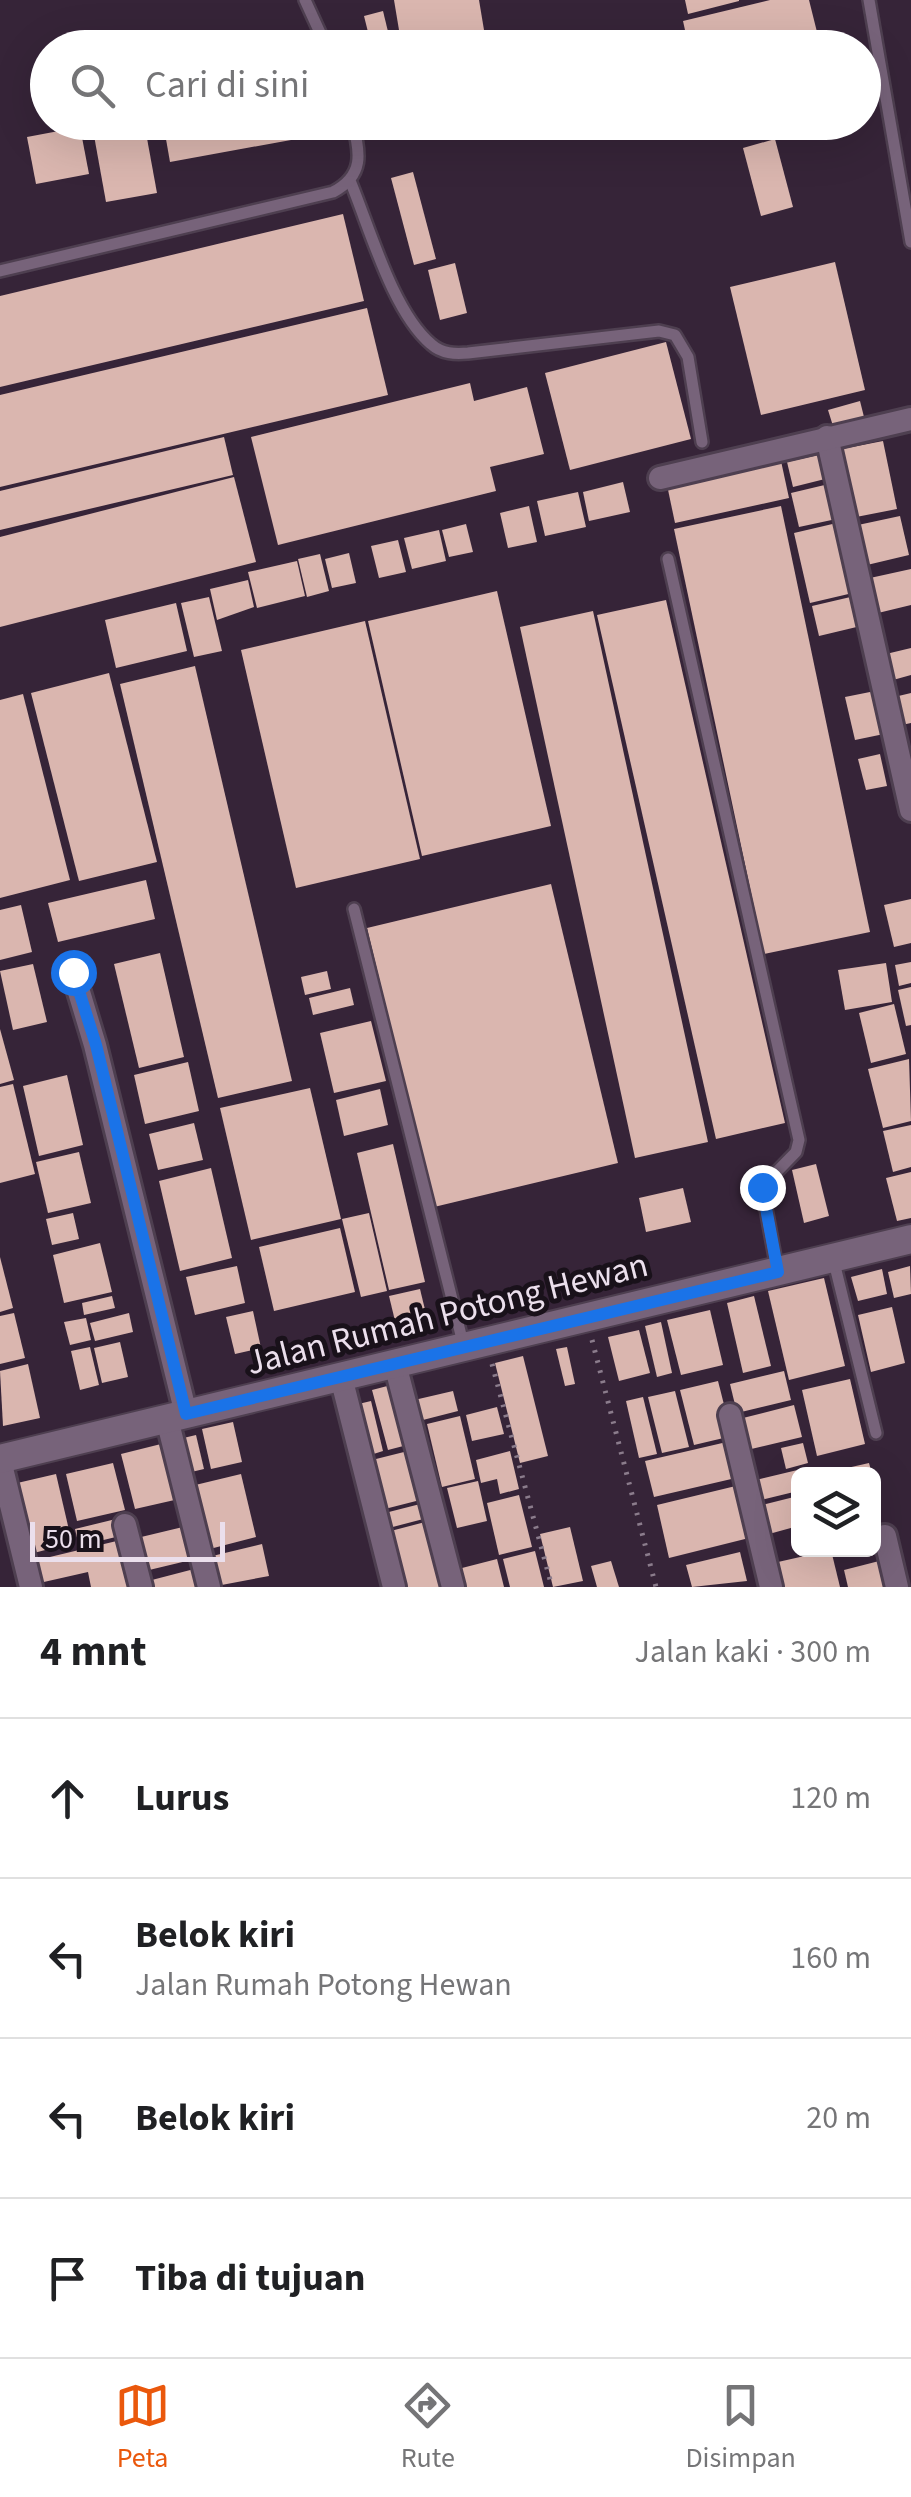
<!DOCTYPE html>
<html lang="id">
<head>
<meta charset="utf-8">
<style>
	:root { --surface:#fff; --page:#f2f2f2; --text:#202124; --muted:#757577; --line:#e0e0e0; --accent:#ea580c }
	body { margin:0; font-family:"Source Sans 3",sans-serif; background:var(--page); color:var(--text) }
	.controls { position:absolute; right:30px; bottom:30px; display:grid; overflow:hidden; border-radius:15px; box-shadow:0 10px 40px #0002 }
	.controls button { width:90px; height:90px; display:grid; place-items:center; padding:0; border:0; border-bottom:2px solid var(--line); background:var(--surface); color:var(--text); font:50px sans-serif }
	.scale { position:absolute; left:30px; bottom:25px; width:195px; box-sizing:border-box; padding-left:10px; border:5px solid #ebdfec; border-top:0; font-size:28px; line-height:35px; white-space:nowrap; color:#ebdfec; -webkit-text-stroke:8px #19111a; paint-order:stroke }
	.stop { position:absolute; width:30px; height:30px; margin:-22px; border:8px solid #1a73e8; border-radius:50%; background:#fff }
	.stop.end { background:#1a73e8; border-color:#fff; box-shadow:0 2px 10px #0008 }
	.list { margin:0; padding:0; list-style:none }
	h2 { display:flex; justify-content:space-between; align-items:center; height:130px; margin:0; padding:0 40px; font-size:42px }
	h2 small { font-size:32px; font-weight:400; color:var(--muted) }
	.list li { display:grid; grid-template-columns:65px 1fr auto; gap:30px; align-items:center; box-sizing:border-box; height:160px; padding:0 40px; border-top:2px solid var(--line) }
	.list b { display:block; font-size:38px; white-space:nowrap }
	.list p { margin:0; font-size:32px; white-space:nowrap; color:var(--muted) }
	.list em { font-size:32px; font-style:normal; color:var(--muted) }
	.icon { flex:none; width:55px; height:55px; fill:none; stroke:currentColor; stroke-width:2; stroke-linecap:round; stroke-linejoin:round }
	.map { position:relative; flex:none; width:911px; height:1587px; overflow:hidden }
	.search { position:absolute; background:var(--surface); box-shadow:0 10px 40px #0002; left:30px; right:30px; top:30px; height:110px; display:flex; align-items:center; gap:25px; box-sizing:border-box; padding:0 35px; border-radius:55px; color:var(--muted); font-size:38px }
	.sheet { height:770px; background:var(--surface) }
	nav { display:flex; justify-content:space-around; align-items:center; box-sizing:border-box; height:140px; border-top:2px solid var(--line); background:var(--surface); font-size:28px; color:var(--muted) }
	nav a { display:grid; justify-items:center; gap:5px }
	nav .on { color:var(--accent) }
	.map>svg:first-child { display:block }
</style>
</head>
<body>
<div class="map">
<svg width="911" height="1587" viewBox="0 0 911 1587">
	<rect width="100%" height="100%" fill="#362438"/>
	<g fill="#dab6af">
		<polygon points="394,0 479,0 487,48 402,48"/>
		<polygon points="685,0 739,0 739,1 688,14"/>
		<polygon points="770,0 809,0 821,48 689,48 683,21"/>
		<polygon points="383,11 392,48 372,48 364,16"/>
		<polygon points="144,122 157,193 106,202 93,130"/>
		<polygon points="163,122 310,122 313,136 170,162"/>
		<polygon points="399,122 465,122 465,124 402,139"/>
		<polygon points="708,122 776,122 776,124 712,140"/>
		<polygon points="80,127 89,174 36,184 27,137"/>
		<polygon points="775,139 793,207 761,216 743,148"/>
		<polygon points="413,172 436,259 414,265 391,178"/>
		<polygon points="343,214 364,301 0,387 0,296"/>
		<polygon points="835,262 865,390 761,415 730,287"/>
		<polygon points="455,263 467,313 440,320 428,270"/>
		<polygon points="367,308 388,395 0,487 0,395"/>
		<polygon points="666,342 691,439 570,470 545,373"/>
		<polygon points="470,383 474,401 527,387 544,454 490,467 496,491 278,545 251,437"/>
		<polygon points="860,401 864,417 833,426 828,410"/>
		<polygon points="224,437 233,475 0,530 0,491"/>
		<polygon points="883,441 897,509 851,518 837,450"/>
		<polygon points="823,454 829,478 793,487 787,462"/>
		<polygon points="781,461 789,498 675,523 667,485"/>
		<polygon points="234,477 256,562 0,627 0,537"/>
		<polygon points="623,482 630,512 589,521 583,492"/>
		<polygon points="833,483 841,518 799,527 791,493"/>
		<polygon points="578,492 586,527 545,536 537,501"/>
		<polygon points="529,506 537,542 508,548 500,513"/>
		<polygon points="781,506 870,932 764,954 674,529"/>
		<polygon points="900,516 909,555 867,565 858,525"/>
		<polygon points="841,522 857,592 810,603 794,533"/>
		<polygon points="466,524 473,552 449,557 442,530"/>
		<polygon points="439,530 446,561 412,569 404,538"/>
		<polygon points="398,540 406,572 379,578 371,546"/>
		<polygon points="349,553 356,583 332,588 325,559"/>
		<polygon points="320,554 329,591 307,597 298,559"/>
		<polygon points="297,561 305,596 257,608 248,572"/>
		<polygon points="911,569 911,605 878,613 870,578"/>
		<polygon points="248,580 254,607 217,620 210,589"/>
		<polygon points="497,591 551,826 422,856 368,621"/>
		<polygon points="859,595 865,625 819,636 812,606"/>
		<polygon points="209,597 222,651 194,657 181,603"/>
		<polygon points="666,600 785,1123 716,1139 597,615"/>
		<polygon points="176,603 187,651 116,668 105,620"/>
		<polygon points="593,611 708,1142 635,1158 520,627"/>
		<polygon points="365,621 420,859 296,888 241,650"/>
		<polygon points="911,648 911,675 893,680 886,654"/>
		<polygon points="195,666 292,1081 218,1098 120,684"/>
		<polygon points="109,673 157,862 79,881 31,693"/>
		<polygon points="875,691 884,734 855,740 845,697"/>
		<polygon points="911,693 911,723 897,726 890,698"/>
		<polygon points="23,694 70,880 0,898 0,700"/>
		<polygon points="880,754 887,786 866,790 858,759"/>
		<polygon points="146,880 155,919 58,942 48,903"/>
		<polygon points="551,884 618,1163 434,1207 367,928"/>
		<polygon points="911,899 911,943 894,947 884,905"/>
		<polygon points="21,905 32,952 0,960 0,910"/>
		<polygon points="160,953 184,1057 139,1068 114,964"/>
		<polygon points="911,962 911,983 899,986 895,965"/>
		<polygon points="886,963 892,1002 845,1010 838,970"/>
		<polygon points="33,964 47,1022 13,1030 0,971"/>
		<polygon points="327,971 331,989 305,995 301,977"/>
		<polygon points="911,987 911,1025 906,1026 898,990"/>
		<polygon points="350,988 354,1005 313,1015 309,998"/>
		<polygon points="894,1004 906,1054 871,1063 859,1013"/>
		<polygon points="371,1021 386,1081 334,1093 320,1033"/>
		<polygon points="0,1029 14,1080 0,1084"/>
		<polygon points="909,1059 911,1121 883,1128 868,1069"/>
		<polygon points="188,1062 199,1111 145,1124 134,1075"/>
		<polygon points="67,1075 83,1145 39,1156 23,1086"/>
		<polygon points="13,1084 35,1174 0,1183 0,1087"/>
		<polygon points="310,1088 341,1219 251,1240 220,1108"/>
		<polygon points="380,1089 388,1125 344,1136 336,1100"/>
		<polygon points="194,1123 203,1160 158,1170 149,1134"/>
		<polygon points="911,1125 911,1167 893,1172 883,1131"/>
		<polygon points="393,1144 425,1282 389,1290 357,1153"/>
		<polygon points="79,1152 91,1203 48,1213 36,1162"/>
		<polygon points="816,1164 829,1216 804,1223 792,1170"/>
		<polygon points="211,1168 232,1258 180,1271 159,1181"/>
		<polygon points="911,1172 911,1218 897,1221 886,1178"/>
		<polygon points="683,1188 691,1222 646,1232 639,1198"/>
		<polygon points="73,1213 79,1239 52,1245 46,1219"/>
		<polygon points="369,1213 387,1291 361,1297 342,1219"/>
		<polygon points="340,1228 355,1292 274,1311 259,1247"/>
		<polygon points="100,1243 112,1292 64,1303 53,1255"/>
		<polygon points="0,1257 13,1308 0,1312"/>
		<polygon points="237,1266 245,1303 195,1315 186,1277"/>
		<polygon points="910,1266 911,1294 894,1298 888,1272"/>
		<polygon points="882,1269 887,1294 858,1301 851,1277"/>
		<polygon points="824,1278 845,1366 789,1380 768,1291"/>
		<polygon points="420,1289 427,1318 396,1325 389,1296"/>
		<polygon points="112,1296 115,1308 84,1315 82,1303"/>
		<polygon points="754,1296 771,1366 743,1373 727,1303"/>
		<polygon points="892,1307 905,1363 871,1372 858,1315"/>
		<polygon points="710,1310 723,1365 681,1375 667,1320"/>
		<polygon points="253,1311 261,1348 235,1354 226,1317"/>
		<polygon points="14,1313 25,1358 0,1364 0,1316"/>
		<polygon points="129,1313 133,1332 95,1341 90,1323"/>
		<polygon points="86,1318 91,1340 70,1345 64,1322"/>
		<polygon points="661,1322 672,1373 657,1377 645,1326"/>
		<polygon points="639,1330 650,1373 619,1381 608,1337"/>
		<polygon points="120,1342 128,1377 102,1383 94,1348"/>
		<polygon points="90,1347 99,1385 80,1390 71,1351"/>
		<polygon points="567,1347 575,1384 565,1386 556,1349"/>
		<polygon points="523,1356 548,1456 520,1463 495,1363"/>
		<polygon points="28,1364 40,1418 3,1426 0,1371"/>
		<polygon points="784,1371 791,1400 737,1413 730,1384"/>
		<polygon points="850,1379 865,1444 817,1456 802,1390"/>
		<polygon points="718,1381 732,1436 694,1445 680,1390"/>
		<polygon points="395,1384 411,1444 388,1450 372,1390"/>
		<polygon points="453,1391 458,1411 415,1422 410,1401"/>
		<polygon points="675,1391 689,1447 662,1453 648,1397"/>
		<polygon points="643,1397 657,1454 639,1458 626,1401"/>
		<polygon points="371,1401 383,1451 364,1457 350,1406"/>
		<polygon points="794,1405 802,1437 747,1450 739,1419"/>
		<polygon points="497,1407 504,1434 472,1441 466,1415"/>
		<polygon points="460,1416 475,1479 442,1487 427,1424"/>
		<polygon points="233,1422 242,1462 211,1469 202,1429"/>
		<polygon points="196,1435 204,1469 183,1474 175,1440"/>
		<polygon points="731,1441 740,1477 654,1497 645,1461"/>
		<polygon points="165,1443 179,1499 135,1509 121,1454"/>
		<polygon points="803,1443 808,1463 786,1469 781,1448"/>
		<polygon points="412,1450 424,1499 377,1511 364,1462"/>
		<polygon points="510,1451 519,1489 500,1494 497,1479 481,1483 476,1460"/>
		<polygon points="113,1463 125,1510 77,1521 66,1474"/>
		<polygon points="869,1463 872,1474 825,1474 825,1473"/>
		<polygon points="810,1467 811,1474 798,1474 798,1491 761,1500 756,1480"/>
		<polygon points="56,1474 72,1543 30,1554 13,1484"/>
		<polygon points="241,1474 256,1537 202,1551 187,1487"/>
		<polygon points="478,1481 487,1521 457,1528 447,1488"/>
		<polygon points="744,1484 757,1536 669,1558 657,1505"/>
		<polygon points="519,1495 532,1547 499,1555 487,1503"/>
		<polygon points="798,1496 798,1526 769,1534 762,1505"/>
		<polygon points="428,1502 431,1517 385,1529 381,1514"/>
		<polygon points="120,1518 124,1535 79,1546 75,1529"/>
		<polygon points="429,1521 446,1587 396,1587 383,1533"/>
		<polygon points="187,1526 195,1559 145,1571 137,1538"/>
		<polygon points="570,1527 583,1581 553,1587 540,1534"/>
		<polygon points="125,1539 137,1587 91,1587 88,1572 35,1584 29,1562"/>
		<polygon points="262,1544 269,1576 211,1587 204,1558"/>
		<polygon points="831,1550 840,1587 784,1587 778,1562"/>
		<polygon points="535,1551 544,1587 510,1587 503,1559"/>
		<polygon points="740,1552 747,1581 692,1587 686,1565"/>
		<polygon points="497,1559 504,1587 466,1587 462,1568"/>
		<polygon points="887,1559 894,1587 848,1587 844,1570"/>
		<polygon points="611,1561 619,1587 597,1587 591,1566"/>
		<polygon points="198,1568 203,1587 150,1587 148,1581"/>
	</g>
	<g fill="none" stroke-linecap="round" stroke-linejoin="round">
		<defs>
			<g id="service">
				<polyline points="305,0 327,48"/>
				<polyline points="869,0 911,242"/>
				<polyline points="291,48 325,40"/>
				<path d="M351 183C370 229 393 312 431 344 442 354 455 354 468 353L659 331 675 335 688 357 702 442"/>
				<path d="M0 271 333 192C364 176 361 153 352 122"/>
				<polyline points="668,559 799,1140 796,1152 762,1187 777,1268"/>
				<polyline points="354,909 464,1347"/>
				<polyline points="833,1258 876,1433"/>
			</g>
			<g id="minor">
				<polyline points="827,437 911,810"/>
				<polyline points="660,478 911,419"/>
				<polyline points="73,972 95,1045 186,1414"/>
				<polyline points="395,1364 453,1587"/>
				<polyline points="341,1377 394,1587"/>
				<polyline points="730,1415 771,1587"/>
				<polyline points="167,1419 209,1587"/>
				<polyline points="0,1460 31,1587"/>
				<polyline points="125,1525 141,1587"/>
				<polyline points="885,1536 897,1587"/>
			</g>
			<polyline id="tertiary" points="0,1459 911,1239"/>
		</defs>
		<use href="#service" stroke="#4e3f50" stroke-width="16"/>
		<use href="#minor" stroke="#4e3f50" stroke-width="28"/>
		<use href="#tertiary" stroke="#4e3f50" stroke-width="32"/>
		<g stroke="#8b7c8c" stroke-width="5" stroke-dasharray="2.5 8" stroke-linecap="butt">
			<polyline points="592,1340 656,1587"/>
			<polyline points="492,1364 552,1587"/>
		</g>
		<use href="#service" stroke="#77637a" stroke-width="11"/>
		<use href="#minor" stroke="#77637a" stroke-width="22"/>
		<use href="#tertiary" stroke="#77637a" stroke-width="28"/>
	</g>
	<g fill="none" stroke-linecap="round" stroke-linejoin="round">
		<polyline stroke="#1a73e8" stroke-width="12" points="73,972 96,1045 186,1414 778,1272 762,1187"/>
	</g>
	<g text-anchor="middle" stroke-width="10" stroke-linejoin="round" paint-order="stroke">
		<g font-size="35" fill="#ebdfec" stroke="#19111a">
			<text transform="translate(447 1313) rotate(-14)" y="12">Jalan Rumah Potong Hewan</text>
		</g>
	</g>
</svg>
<div class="controls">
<button><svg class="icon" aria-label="layers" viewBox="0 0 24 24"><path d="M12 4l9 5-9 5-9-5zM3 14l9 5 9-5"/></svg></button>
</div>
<div class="scale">50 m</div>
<div class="stop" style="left:73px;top:972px"></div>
<div class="stop end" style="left:762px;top:1187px"></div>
<div class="search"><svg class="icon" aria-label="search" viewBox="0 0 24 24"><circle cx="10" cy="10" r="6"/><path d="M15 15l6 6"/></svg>Cari di sini</div>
</div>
<section class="sheet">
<h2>4 mnt<small>Jalan kaki · 300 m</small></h2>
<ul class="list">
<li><svg class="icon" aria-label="ahead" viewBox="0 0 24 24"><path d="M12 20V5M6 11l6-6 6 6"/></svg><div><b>Lurus</b></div><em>120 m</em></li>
<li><svg class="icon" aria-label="left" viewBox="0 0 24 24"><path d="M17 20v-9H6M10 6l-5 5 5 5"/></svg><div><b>Belok kiri</b><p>Jalan Rumah Potong Hewan</p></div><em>160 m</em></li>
<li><svg class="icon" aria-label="left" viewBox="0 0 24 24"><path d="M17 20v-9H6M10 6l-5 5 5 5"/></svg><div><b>Belok kiri</b></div><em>20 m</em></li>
<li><svg class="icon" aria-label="arrive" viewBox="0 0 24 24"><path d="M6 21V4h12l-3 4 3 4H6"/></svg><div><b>Tiba di tujuan</b></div></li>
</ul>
</section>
<nav>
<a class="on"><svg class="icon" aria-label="map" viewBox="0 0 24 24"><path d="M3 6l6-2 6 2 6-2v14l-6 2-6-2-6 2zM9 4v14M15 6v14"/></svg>Peta</a>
<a><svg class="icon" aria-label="directions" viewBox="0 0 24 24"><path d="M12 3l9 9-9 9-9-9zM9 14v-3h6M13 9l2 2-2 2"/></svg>Rute</a>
<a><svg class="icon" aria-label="saved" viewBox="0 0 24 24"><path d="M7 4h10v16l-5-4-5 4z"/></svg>Disimpan</a>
</nav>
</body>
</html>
